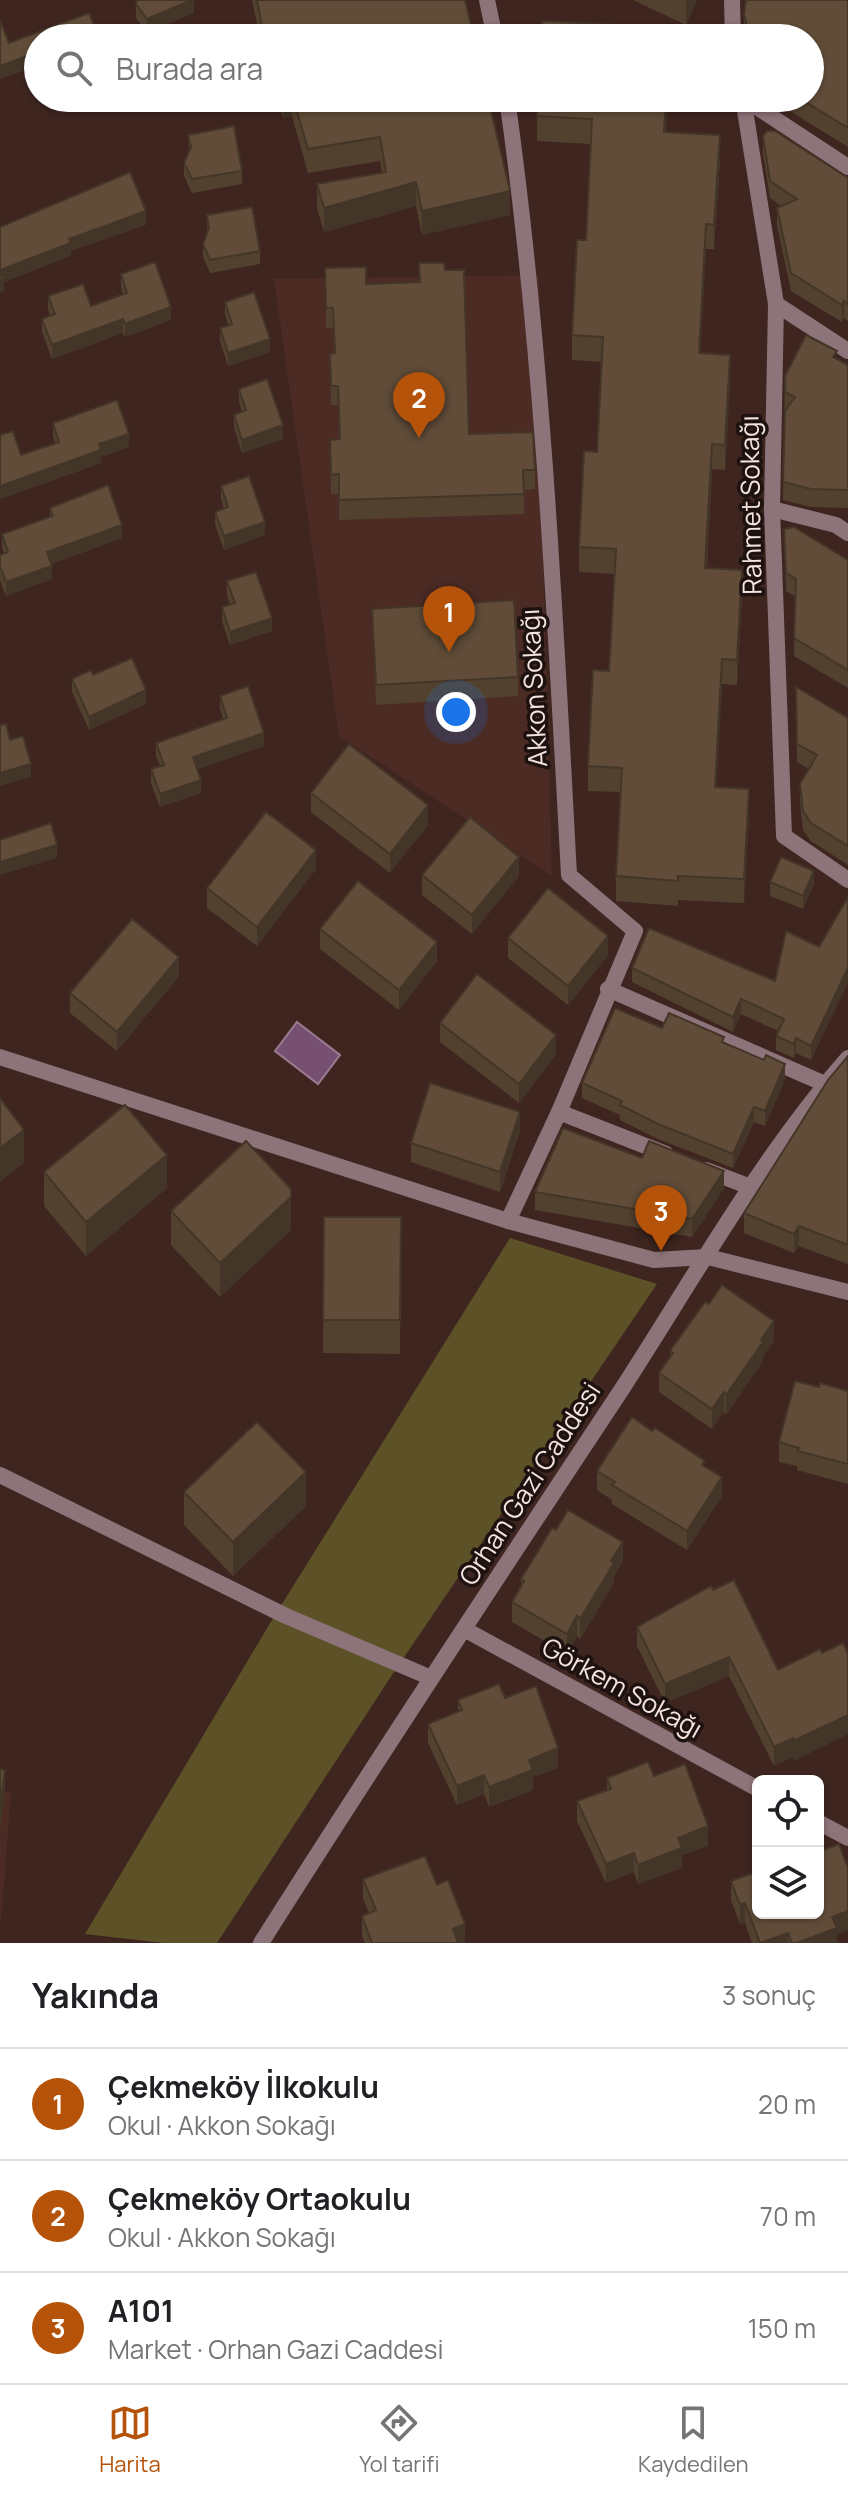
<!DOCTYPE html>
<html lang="tr">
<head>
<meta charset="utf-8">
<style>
	:root { --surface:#fff; --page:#f2f2f2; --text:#202124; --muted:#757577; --line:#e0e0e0; --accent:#b45309 }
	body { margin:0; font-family:Manrope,sans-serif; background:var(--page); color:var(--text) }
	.controls { position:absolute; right:24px; bottom:24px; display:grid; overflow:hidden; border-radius:12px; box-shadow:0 2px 6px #0004 }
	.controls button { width:72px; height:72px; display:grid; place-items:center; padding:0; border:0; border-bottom:2px solid var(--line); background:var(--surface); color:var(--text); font:40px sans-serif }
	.you { position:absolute; left:456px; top:712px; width:28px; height:28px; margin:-20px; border:6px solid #fff; border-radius:50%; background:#1a73e8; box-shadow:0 0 0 12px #1a73e833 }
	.badge { display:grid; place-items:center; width:52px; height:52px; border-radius:50%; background:var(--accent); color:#fff; font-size:26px; font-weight:700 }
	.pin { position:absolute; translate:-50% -66px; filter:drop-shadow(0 2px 4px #0008) }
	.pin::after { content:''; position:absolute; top:42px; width:28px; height:24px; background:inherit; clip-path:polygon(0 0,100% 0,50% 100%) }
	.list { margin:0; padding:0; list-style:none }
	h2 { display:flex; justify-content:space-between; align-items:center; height:104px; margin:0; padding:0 32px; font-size:34px }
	h2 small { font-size:26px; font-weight:400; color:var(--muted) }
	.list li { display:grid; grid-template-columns:52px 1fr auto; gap:24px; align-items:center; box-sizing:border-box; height:112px; padding:0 32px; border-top:2px solid var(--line) }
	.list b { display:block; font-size:30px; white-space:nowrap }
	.list p { margin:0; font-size:26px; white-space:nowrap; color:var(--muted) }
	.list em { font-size:26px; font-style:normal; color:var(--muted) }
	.icon { flex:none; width:44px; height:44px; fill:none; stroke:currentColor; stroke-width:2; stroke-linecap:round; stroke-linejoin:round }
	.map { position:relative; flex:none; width:848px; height:1943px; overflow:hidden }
	.search { position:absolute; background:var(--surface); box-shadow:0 2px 6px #0004; left:24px; right:24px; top:24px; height:88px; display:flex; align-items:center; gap:20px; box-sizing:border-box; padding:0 28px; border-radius:44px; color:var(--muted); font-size:30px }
	.sheet { height:440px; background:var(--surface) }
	nav { display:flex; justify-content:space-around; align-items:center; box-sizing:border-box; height:112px; border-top:2px solid var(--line); background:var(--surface); font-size:22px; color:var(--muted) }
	nav a { display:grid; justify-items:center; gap:4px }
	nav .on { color:var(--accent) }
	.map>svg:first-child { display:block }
</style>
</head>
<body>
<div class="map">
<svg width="848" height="1943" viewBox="0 0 848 1943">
	<rect width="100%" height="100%" fill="#3f251f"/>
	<g fill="#4c2b24">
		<polygon points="539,275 544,597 552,876 339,736 274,279"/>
		<polygon points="0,1791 11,1792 1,1923 0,1922"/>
	</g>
	<polygon fill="#5d5227" points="510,1238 657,1284 392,1675 217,1943 164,1943 85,1934 272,1620"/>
	<polygon fill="#764f71" stroke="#9c7b92" stroke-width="2" points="297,1022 340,1055 318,1084 275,1051"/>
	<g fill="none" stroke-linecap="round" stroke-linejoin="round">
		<g stroke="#8d747a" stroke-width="16">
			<polyline points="487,0 495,38"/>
			<polyline points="732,0 733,38"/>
			<path d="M507 98C543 355 555 615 569 875L635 931 559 1112 508 1221"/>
			<polyline points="743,98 776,304 772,509 784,836 848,880"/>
			<polyline points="743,98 848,167"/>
			<polyline points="776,304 848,351"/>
			<polyline points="772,509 836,525 848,533"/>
			<polyline points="608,989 825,1084"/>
			<polyline points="0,1057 508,1221 654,1260 708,1257 848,1292"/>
			<polyline points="559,1112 666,1154"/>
			<polyline points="706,1170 753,1188"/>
			<polyline points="0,1475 286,1616 429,1677"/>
			<polyline points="464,1629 758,1789"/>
			<polyline points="818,1822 848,1838"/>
			<path d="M261 1943C378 1758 499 1575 620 1392 692 1281 761 1157 848 1058"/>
		</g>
	</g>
	<g fill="#534130">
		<polygon points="252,0 465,0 474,38 260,38"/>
		<polygon points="633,0 697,0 686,25"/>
		<polygon points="744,0 848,0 848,147 769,98 810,98 810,38 745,38 744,33 744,15 746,2"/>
		<polygon points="136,4 194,13 147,32 136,18"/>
		<polygon points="168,98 222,98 172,107"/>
		<polygon points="278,98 488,98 510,215 422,235 416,206 324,232 317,208 317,184 382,173 380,161 308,173 292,116 283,118"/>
		<polygon points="668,98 666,132 720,160 714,249 706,249 700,353 730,380 725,470 712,469 707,568 742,595 737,685 722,684 716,787 749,814 744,903 678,900 678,906 616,901 616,876 621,792 588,791 588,766 609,671 614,574 579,572 579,547 597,452 602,362 572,360 572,335 586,240 591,144 537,141 537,116"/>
		<polygon points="188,135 242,171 242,184 192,193 184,176 184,163 189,151"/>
		<polygon points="763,136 848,178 848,321 844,318 842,322 791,291 777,225 777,208 781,206 770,198 763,154"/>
		<polygon points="207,215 260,251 260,264 210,273 203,257 203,244 207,232"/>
		<polygon points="325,268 366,284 469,434 535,470 535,489 524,490 524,514 339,520 339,494 331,494 330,440 339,439 338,405 331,405 330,354 334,353 333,328 326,328"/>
		<polygon points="121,274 171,320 125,337 123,333 52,359 42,332 42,319 50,316 48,309 48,296 91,306 123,294 121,288"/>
		<polygon points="225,302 270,352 228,366 220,341 220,328 228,325 225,315"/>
		<polygon points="837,359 848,365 848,508 811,507 783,500 785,376"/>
		<polygon points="239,389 283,439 242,453 234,428 234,415 242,412 239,402"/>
		<polygon points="53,423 129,447 101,457 101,463 0,499 0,435 21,455 55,443 53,437"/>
		<polygon points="221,486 265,535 224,550 215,525 215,512 224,509 221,499"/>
		<polygon points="50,508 122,538 51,564 52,579 6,596 0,580 0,555 4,553 2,547 2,534 50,517"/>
		<polygon points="784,529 848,560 848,688 794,656 796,597 786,591"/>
		<polygon points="227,581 272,631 230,645 222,621 222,607 230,605 227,595"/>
		<polygon points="372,609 518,677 518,696 376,705"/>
		<polygon points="93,675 146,704 89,730 72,692 72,679"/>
		<polygon points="796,687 848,718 848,865 811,841 803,830 800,802 800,784 809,769 797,762"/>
		<polygon points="220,696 264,746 197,769 201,793 160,807 151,783 151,769 160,766 156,756 156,743 223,719 220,709"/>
		<polygon points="311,793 428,825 390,873 311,812"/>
		<polygon points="316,869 257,946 207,908 207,888"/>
		<polygon points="422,875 519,876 472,934 422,895"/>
		<polygon points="770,882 814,884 803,909 770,896"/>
		<polygon points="320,929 437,961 399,1010 320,949"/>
		<polygon points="508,938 608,955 568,1005 508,958"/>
		<polygon points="819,947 811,1060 796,1053 794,1058 776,1050 776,1036 778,1031 741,1014 733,1032 632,982 632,968 775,981"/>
		<polygon points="179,976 117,1051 70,1013 70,993"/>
		<polygon points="440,1023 556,1054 519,1103 440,1042"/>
		<polygon points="662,1028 724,1043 785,1079 765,1126 754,1122 733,1168 658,1139 620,1120 620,1115 582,1098 582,1083"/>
		<polygon points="848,1056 848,1264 799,1246 794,1253 744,1233 744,1213"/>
		<polygon points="520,1131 500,1192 411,1162 411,1143"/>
		<polygon points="44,1172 167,1188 86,1256 44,1206"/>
		<polygon points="724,1188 692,1237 535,1210 535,1192"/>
		<polygon points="171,1211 291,1230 220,1297 171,1245"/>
		<polygon points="324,1217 401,1217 400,1354 323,1353"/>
		<polygon points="774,1341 763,1356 763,1361 726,1415 724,1412 712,1429 659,1392 659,1373 670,1358 670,1351"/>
		<polygon points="819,1387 848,1391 848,1484 797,1470 797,1466 779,1462 779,1442"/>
		<polygon points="705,1466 722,1496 687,1550 612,1504 612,1500 597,1490 597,1471"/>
		<polygon points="184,1492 306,1506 233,1576 184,1525"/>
		<polygon points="623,1561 614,1576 614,1583 580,1639 577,1636 567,1654 512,1622 512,1602 521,1587 521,1579"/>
		<polygon points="713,1590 778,1670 822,1653 848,1654 848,1735 848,1734 793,1761 793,1757 774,1766 729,1676 665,1703 637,1646 637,1627"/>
		<polygon points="505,1698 558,1768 533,1777 533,1790 489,1807 484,1794 457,1805 428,1743 428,1724 458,1712 458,1700"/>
		<polygon points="654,1776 708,1846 682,1855 682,1868 638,1884 634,1872 606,1883 577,1821 577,1801 607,1790 607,1778"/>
		<polygon points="363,1879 437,1885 465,1943 365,1943 362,1936 362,1916 369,1913 363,1899"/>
		<polygon points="731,1881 837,1935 837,1943 752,1943 745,1923 740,1924 731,1900"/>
	</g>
	<g fill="#433527">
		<polygon points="194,0 194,13 147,32 147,19"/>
		<polygon points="686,0 697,0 686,25"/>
		<polygon points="268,30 268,38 263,38 263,31"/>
		<polygon points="38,52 38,66 0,79 0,66"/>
		<polygon points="283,98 292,98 292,116 283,118"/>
		<polygon points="666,98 668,98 664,157 664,132"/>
		<polygon points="720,135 720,160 714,249 714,225"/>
		<polygon points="416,182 416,206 324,232 324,208"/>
		<polygon points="510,191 510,215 422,235 422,211"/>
		<polygon points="146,211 146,225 71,251 71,256 4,282 4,292 0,293 0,270 69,239"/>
		<polygon points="706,224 706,249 699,378 699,353"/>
		<polygon points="844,301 844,318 842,322 842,305"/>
		<polygon points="171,307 171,320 125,337 125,324"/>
		<polygon points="123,319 123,333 52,359 52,345"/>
		<polygon points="270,339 270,352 228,366 228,353"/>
		<polygon points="730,355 730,380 725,470 725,445"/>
		<polygon points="283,425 283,439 242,453 242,440"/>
		<polygon points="129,434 129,447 101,457 101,463 0,499 0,486 99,444"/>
		<polygon points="712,444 712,469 705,593 705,568"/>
		<polygon points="265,522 265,535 224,550 224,536"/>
		<polygon points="122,525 122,538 47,565 47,552"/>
		<polygon points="52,566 52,579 6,596 6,582"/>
		<polygon points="742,570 742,595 737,685 737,660"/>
		<polygon points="272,618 272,631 230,645 230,632"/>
		<polygon points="722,659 722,684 715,812 715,787"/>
		<polygon points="146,690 146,704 89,730 89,717"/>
		<polygon points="264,733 264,746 193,771 193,757"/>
		<polygon points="31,764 31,777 0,786 0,773"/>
		<polygon points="201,780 201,793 160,807 160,794"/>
		<polygon points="749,789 749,814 744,903 744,879"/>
		<polygon points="428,805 428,825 390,873 390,854"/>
		<polygon points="57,845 57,858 0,875 0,862"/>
		<polygon points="316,850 316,869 257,946 257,927"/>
		<polygon points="519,857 519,876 472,934 472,915"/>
		<polygon points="814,871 814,884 803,909 803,896"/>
		<polygon points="608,936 608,955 568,1005 568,986"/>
		<polygon points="437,942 437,961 399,1010 399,990"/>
		<polygon points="179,957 179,976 117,1051 117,1032"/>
		<polygon points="848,968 848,983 811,1060 811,1046"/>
		<polygon points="741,999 741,1014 733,1032 733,1017"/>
		<polygon points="556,1035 556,1054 519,1103 519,1084"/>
		<polygon points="796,1038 796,1053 794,1058 794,1044"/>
		<polygon points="785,1064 785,1079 765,1126 765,1111"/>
		<polygon points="754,1107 754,1122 733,1168 733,1154"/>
		<polygon points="520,1112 520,1131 500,1192 500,1172"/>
		<polygon points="24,1130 24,1163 0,1182 0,1148"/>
		<polygon points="167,1155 167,1188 86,1256 86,1222"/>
		<polygon points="724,1171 724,1188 692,1237 692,1219"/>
		<polygon points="291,1197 291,1230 220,1297 220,1263"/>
		<polygon points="799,1226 799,1246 794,1253 794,1234"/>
		<polygon points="774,1321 774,1341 763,1356 763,1361 726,1415 726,1395"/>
		<polygon points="724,1392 724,1412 712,1429 712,1409"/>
		<polygon points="306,1472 306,1506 233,1576 233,1542"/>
		<polygon points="722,1477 722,1496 687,1550 687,1531"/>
		<polygon points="623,1542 623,1561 614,1576 614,1583 580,1639 580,1619"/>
		<polygon points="577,1616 577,1636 567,1654 567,1634"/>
		<polygon points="729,1657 729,1676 665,1703 665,1684"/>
		<polygon points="848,1715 848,1734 793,1761 793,1741"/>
		<polygon points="793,1738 793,1757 774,1766 774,1747"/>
		<polygon points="558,1748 558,1768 533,1777 533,1790 489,1807 489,1787 529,1760"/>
		<polygon points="5,1770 5,1794 0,1831 0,1806"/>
		<polygon points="484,1775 484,1794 457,1805 457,1786"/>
		<polygon points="708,1826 708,1846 682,1855 682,1868 638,1884 638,1865 678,1838"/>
		<polygon points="634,1853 634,1872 606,1883 606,1864"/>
		<polygon points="745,1903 745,1923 740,1924 740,1905"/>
		<polygon points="848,1911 848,1930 837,1935 837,1943 797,1943 832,1917"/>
		<polygon points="465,1924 465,1943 453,1943 453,1929"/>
		<polygon points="788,1933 788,1943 760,1943"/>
	</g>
	<g fill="#604c38" stroke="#433527" stroke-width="2">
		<polygon points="137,0 192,0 147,19 136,4"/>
		<polygon points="257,0 465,0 474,38 270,38 268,30 263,31"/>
		<polygon points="746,0 848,0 848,128 799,98 810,98 810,38 753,38 750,36 744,15"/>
		<polygon points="89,13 99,38 38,38 38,52 0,66 0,20 9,43"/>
		<polygon points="542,21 670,28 670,38 542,38"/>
		<polygon points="293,98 488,98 510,191 422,211 416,182 324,208 317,184 386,172 380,137 308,149"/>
		<polygon points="538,98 666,98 664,132 720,135 714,225 706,224 699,353 730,355 725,445 712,444 705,568 742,570 737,660 722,659 715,787 749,789 744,879 678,876 678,881 616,876 622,768 588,766 593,670 609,671 616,549 579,547 584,451 597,452 603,337 572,335 577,240 586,240 592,119 537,116"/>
		<polygon points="234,126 242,171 192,179 184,163 191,147 188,135"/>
		<polygon points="767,131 775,131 848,178 848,304 844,301 842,305 791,273 777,208 797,199 770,181 763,136"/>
		<polygon points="130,172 146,211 69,239 71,243 0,270 4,279 0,280 0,227"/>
		<polygon points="252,207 260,251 210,260 203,244 209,228 207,215"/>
		<polygon points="155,262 171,307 125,324 123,319 52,345 42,319 55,314 48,296 83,284 91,306 127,293 121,274"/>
		<polygon points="419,263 444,263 445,270 464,270 469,434 533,432 535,470 523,470 524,494 339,500 339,474 331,475 330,440 340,439 338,386 331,386 330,354 335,353 333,308 326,308 325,268 366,267 366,284 420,282"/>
		<polygon points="254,292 270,339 228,353 220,328 232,324 225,302"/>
		<polygon points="806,335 837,351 833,357 848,365 848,490 811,489 783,482 785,411 795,397 785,392 785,376"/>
		<polygon points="267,379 283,425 242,440 234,415 246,410 239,389"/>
		<polygon points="117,400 129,434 99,444 101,450 0,486 0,435 13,431 21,455 59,442 53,423"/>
		<polygon points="249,476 265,522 224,536 215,512 228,507 221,486"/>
		<polygon points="108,485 122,525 47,552 52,566 6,582 0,566 0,555 8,552 2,534 53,516 50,508"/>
		<polygon points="794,527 848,560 848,670 794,638 796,579 786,573 784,529"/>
		<polygon points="256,572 272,618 230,632 222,607 235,603 227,581"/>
		<polygon points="514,600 518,677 376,685 372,609"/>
		<polygon points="132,658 146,690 89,717 72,679 91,670 93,675"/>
		<polygon points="248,686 264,733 193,757 201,780 160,794 151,769 164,765 156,743 227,718 220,696"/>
		<polygon points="796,687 848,718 848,846 811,823 803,811 800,784 817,755 797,744"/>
		<polygon points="6,724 10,740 23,736 31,764 0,773 0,725"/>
		<polygon points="349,744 428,805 390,854 311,793"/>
		<polygon points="266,812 316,850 257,927 207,888"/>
		<polygon points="470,817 519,857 472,915 422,875"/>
		<polygon points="51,823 57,845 0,862 0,840"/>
		<polygon points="781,857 814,871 803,896 770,882"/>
		<polygon points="358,881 437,942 399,990 320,929"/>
		<polygon points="548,888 608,936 568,986 508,938"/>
		<polygon points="848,897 848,968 811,1046 796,1038 794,1044 776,1036 784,1019 741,999 733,1017 632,968 649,928 775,981 786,931 819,947"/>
		<polygon points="132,919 179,957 117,1032 70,993"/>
		<polygon points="477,974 556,1035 519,1084 440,1023"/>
		<polygon points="615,1008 662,1028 669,1013 724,1037 722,1042 764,1060 766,1055 785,1064 765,1111 754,1107 733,1154 658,1124 620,1105 622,1101 582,1083"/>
		<polygon points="848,1056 848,1245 799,1226 794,1234 744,1213 828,1080"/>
		<polygon points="430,1083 520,1112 500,1172 411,1143"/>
		<polygon points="0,1098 24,1130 0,1148"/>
		<polygon points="125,1105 167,1155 86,1222 44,1172"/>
		<polygon points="563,1128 642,1158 649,1141 724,1171 692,1219 535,1192"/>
		<polygon points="246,1141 291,1189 291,1197 220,1263 171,1211"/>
		<polygon points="324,1217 401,1217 400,1320 323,1320"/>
		<polygon points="722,1285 774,1321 761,1340 763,1342 726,1395 724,1392 712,1409 659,1373 673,1353 670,1351 705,1302 709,1304"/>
		<polygon points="795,1381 819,1387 820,1383 848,1391 848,1464 797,1451 799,1448 779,1442"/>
		<polygon points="632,1417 652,1431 655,1428 705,1461 702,1465 722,1477 687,1531 612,1485 615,1482 597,1471"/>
		<polygon points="257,1422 306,1472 233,1542 184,1492"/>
		<polygon points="568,1510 623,1542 611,1561 614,1563 580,1619 577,1616 567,1634 512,1602 524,1581 521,1579 552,1528 556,1530"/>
		<polygon points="734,1580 778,1670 820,1649 822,1653 843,1643 848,1654 848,1716 848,1715 793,1741 793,1738 774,1747 729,1657 665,1684 637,1627 711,1586 713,1590"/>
		<polygon points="499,1684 505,1698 536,1686 558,1748 529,1760 533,1770 489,1787 484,1775 457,1786 428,1724 462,1710 458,1700"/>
		<polygon points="648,1762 654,1776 685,1764 708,1826 678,1838 682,1848 638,1865 634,1853 606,1864 577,1801 611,1789 607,1778"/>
		<polygon points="0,1769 5,1770 0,1806"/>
		<polygon points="839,1844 848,1868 848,1911 832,1917 837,1928 797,1943 792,1943 788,1933 760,1943 745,1903 740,1905 731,1881 758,1871 758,1913 818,1913 818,1852"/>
		<polygon points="425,1856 437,1885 448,1880 465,1924 453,1929 458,1943 372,1943 362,1916 376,1910 363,1879"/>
	</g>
	<g text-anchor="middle" stroke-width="7" stroke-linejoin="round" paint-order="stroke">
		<g font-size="26" fill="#f5e3df" stroke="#1d120f">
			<text transform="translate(751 505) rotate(-91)" y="9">Rahmet Sokağı</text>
			<text transform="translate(534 688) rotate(-93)" y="9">Akkon Sokağı</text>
			<text transform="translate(530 1484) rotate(-57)" y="9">Orhan Gazi Caddesi</text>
			<text transform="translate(622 1688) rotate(29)" y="9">Görkem Sokağı</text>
		</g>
	</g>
</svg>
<div class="controls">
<button><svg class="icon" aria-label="locate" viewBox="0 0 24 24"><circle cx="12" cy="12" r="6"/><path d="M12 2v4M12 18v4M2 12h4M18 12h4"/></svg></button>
<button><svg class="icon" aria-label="layers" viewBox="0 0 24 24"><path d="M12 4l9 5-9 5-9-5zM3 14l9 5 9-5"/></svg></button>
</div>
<div class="you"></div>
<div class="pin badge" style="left:449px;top:652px">1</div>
<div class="pin badge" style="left:419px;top:438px">2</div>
<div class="pin badge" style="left:661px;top:1251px">3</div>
<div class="search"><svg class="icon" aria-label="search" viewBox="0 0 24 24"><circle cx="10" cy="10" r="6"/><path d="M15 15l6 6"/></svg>Burada ara</div>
</div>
<section class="sheet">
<h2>Yakında<small>3 sonuç</small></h2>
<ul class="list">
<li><span class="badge">1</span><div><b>Çekmeköy İlkokulu</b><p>Okul · Akkon Sokağı</p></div><em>20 m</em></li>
<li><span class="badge">2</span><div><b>Çekmeköy Ortaokulu</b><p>Okul · Akkon Sokağı</p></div><em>70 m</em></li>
<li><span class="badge">3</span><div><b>A101</b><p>Market · Orhan Gazi Caddesi</p></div><em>150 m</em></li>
</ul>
</section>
<nav>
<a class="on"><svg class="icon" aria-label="map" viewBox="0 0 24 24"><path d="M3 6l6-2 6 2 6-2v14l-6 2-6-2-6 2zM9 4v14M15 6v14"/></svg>Harita</a>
<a><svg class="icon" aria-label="directions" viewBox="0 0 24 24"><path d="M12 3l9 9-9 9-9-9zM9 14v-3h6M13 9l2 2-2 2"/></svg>Yol tarifi</a>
<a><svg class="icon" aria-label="saved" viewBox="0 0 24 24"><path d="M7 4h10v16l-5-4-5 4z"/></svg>Kaydedilen</a>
</nav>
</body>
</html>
